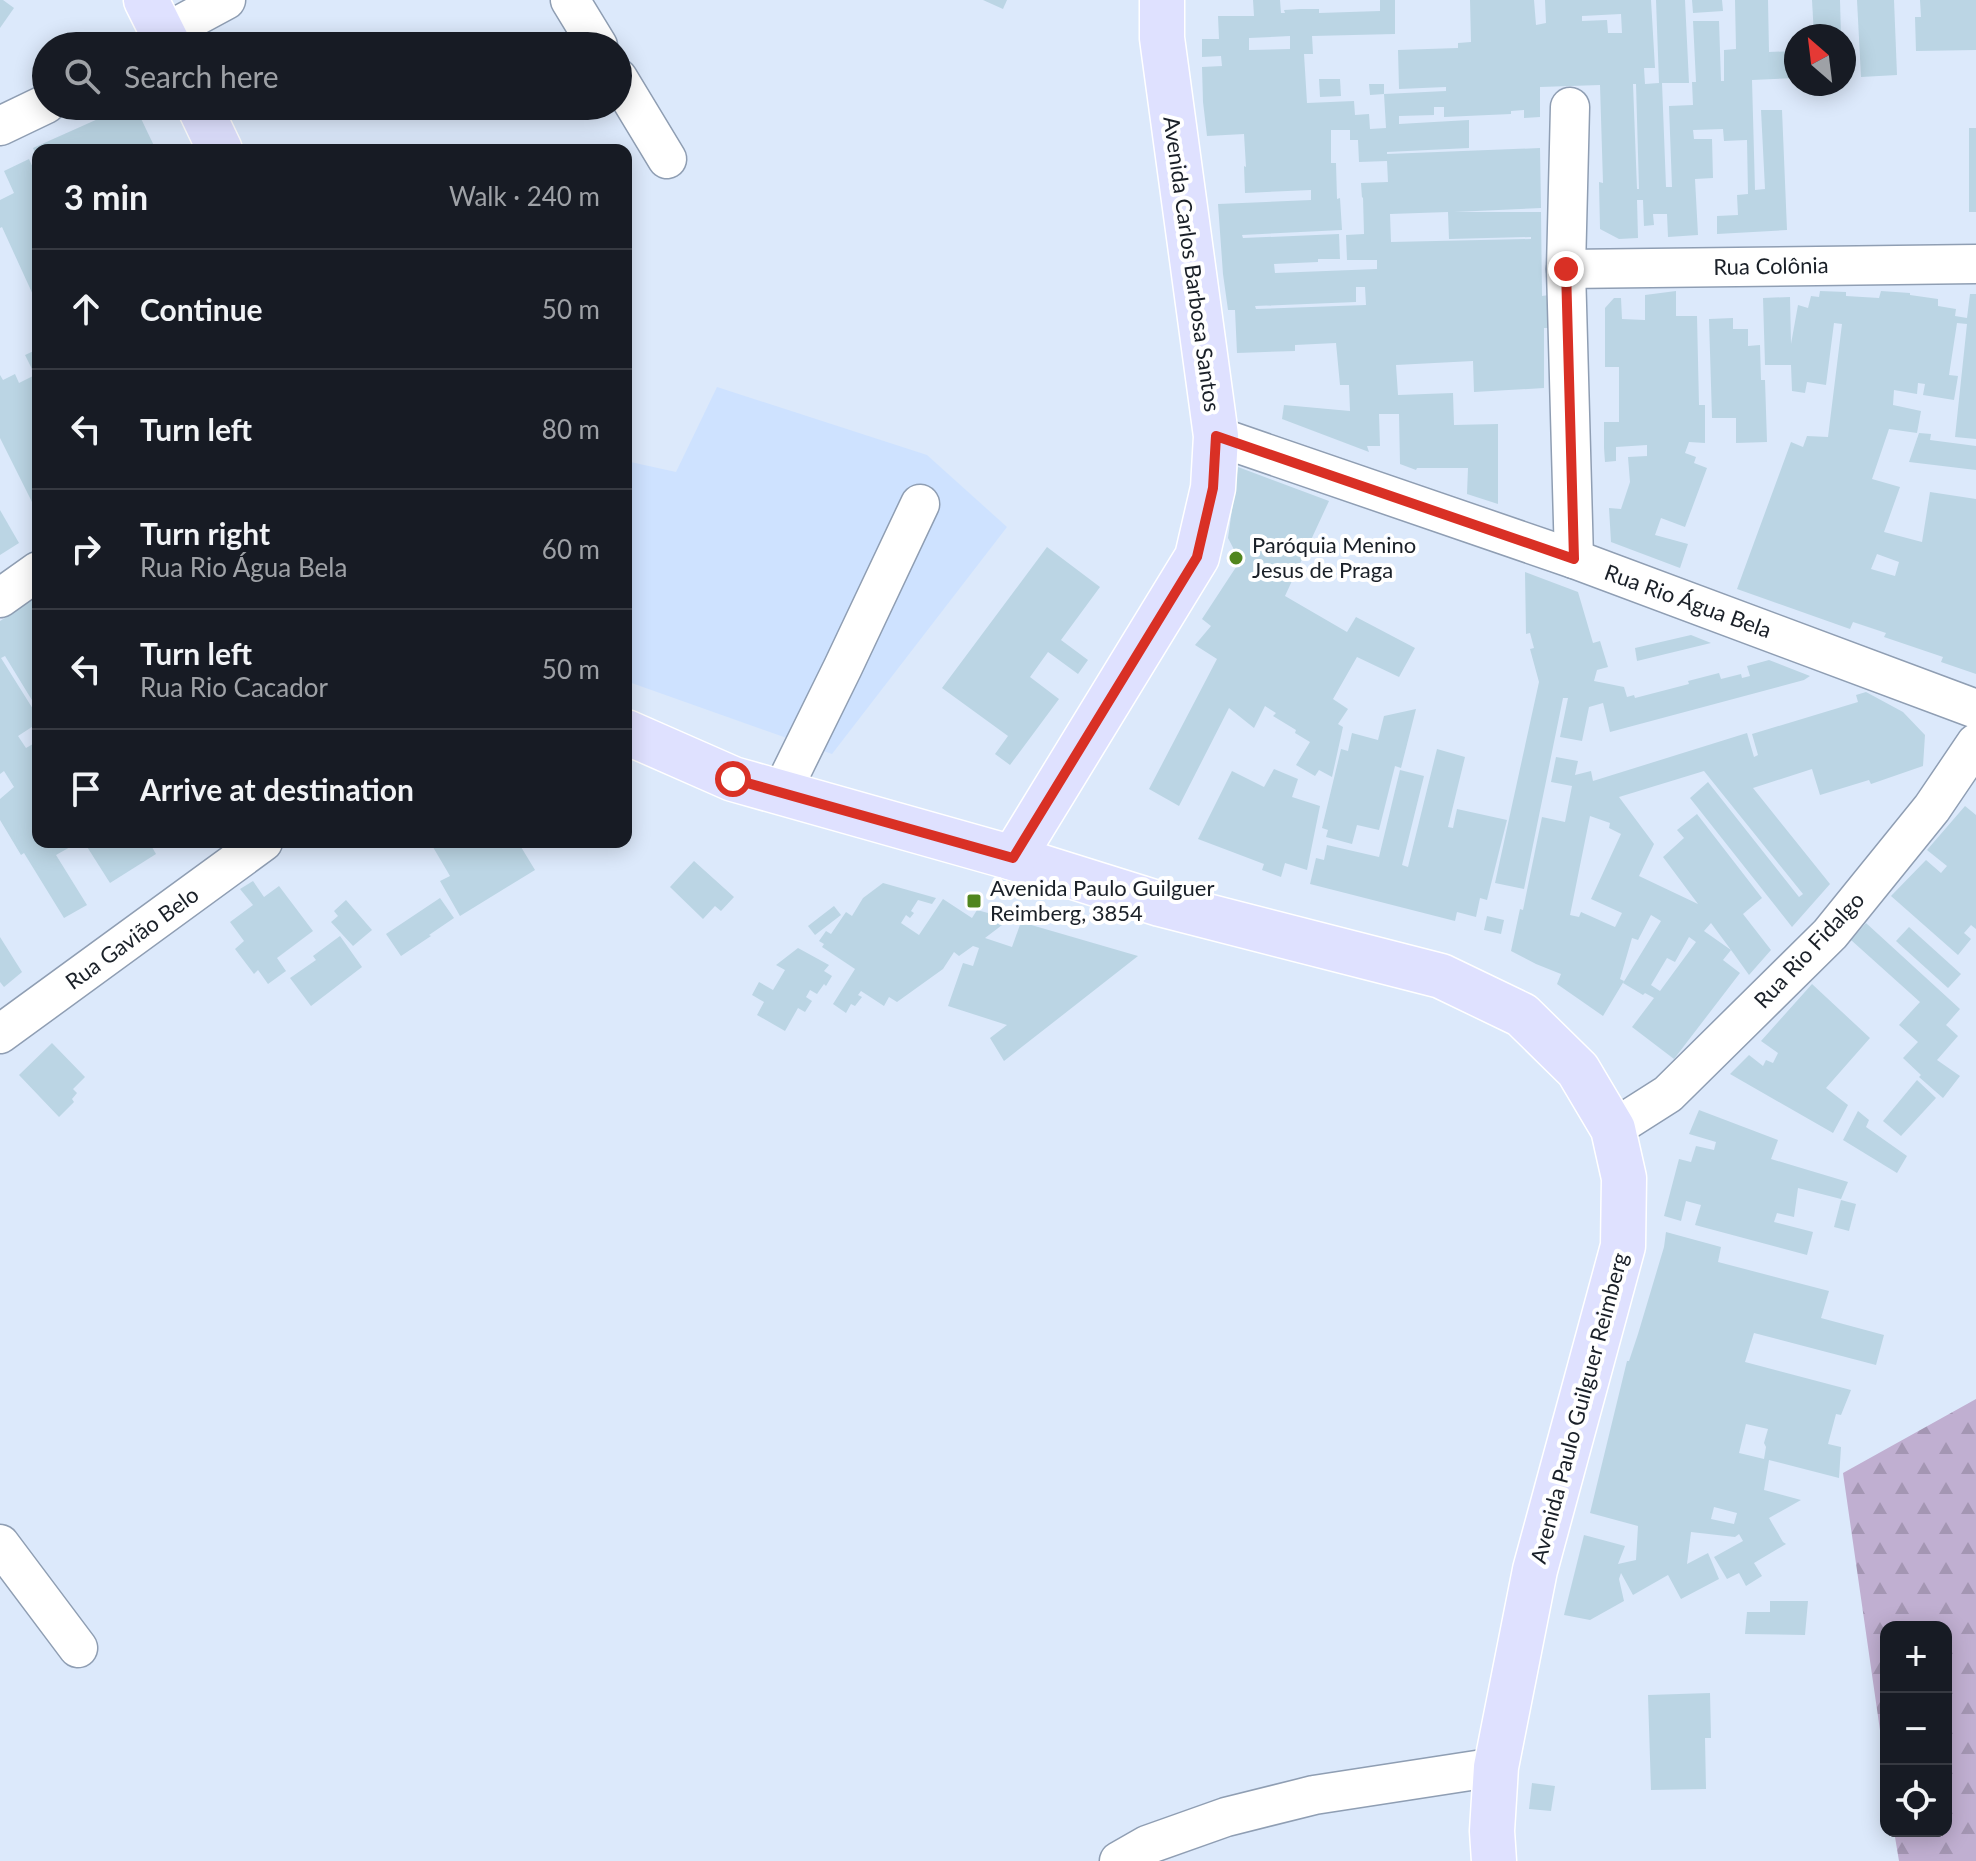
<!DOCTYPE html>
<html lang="en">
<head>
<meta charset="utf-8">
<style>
	:root { --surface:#171b24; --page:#242831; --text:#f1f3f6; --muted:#9ea1a6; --line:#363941 }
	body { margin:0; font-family:Lato,sans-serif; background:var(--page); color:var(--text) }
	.controls { position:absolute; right:24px; bottom:24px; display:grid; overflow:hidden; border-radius:16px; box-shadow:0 4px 20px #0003 }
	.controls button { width:72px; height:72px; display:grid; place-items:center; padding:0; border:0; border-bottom:2px solid var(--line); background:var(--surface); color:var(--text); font:40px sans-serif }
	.compass { position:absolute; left:1784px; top:24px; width:72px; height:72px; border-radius:50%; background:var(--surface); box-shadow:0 4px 20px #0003; rotate:332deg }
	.stop { position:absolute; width:24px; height:24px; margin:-18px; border:6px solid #d93025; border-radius:50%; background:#fff }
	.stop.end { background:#d93025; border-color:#fff; box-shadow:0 2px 8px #0008 }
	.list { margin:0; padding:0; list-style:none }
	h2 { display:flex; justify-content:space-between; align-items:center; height:104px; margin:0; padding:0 32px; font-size:34px }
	h2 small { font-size:26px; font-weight:400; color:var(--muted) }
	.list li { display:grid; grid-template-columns:52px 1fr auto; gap:24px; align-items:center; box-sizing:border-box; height:120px; padding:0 32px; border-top:2px solid var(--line) }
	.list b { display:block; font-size:30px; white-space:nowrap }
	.list p { margin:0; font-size:26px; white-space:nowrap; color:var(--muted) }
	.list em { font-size:26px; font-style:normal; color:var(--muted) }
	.icon { flex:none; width:44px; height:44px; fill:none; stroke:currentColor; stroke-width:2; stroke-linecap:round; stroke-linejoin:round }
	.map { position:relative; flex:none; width:1976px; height:1861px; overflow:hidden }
	.search { position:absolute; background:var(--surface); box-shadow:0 4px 20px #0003; left:32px; top:32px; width:600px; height:88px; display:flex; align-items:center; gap:20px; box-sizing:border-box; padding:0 28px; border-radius:44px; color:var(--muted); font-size:30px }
	.panel { position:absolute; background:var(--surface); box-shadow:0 4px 20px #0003; left:32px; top:144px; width:600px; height:704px; border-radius:16px }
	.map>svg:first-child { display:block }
</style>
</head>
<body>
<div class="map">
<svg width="1976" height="1861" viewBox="0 0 1976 1861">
	<defs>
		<pattern id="forest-firs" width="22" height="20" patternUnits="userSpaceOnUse" patternTransform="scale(2)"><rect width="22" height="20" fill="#c0afd1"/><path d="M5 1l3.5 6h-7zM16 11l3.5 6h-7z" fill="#a496b3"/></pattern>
	</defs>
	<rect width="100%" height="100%" fill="#dce9fb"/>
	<polygon fill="#cee2ff" points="717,387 927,455 1007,527 832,754 626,681 626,461 676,472"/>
	<polygon fill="url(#forest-firs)" points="1976,1399 1976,1861 1899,1861 1894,1831 1946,1831 1946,1627 1886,1627 1886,1772 1843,1473"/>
	<g fill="#bbd5e4" fill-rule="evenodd">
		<polygon points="0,0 3,0 14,8 0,28"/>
		<polygon points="983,0 1007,0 1003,9"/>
		<path d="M1253 0H1280L1281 13H1285L1284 10 1301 9H1319V13L1380 11V0H1395V34L1312 36 1313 54H1304L1307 103 1354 101 1355 115 1369 114 1370 129 1386 128 1384 94 1446 91V87L1399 89 1398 50 1458 48V43L1471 42 1470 0H1534L1536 25 1546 23 1545 0H1651L1655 68H1644L1645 84 1659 83 1656 0H1685L1689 83H1662L1666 187H1672L1669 106 1693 105 1692 82H1696L1693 21H1719L1721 81H1724V50L1736 49 1735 0H1768L1769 52 1795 51 1796 78 1752 80 1755 190 1765 189 1761 110H1782L1787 230 1717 234V216L1738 215 1737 195 1748 194 1747 140 1724 141 1723 129 1693 130 1694 139H1712L1713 178 1695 179 1698 235 1668 237 1667 214H1653L1654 225 1644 226 1643 200H1637L1638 238 1619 239 1600 229 1599 182 1603 183 1600 85 1540 87V117L1524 118V110L1511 111V114L1444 117V107H1434V115L1399 116V124L1469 120V148L1387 152V154L1540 148 1541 208 1454 212H1541L1542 296 1549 295 1551 328H1544V388L1474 392 1473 361 1396 365 1398 395 1453 393 1454 425 1498 424V504L1467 494 1468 468H1417L1416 470 1400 464 1399 414H1379L1380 446H1367L1369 452 1282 419 1284 405 1350 411 1349 385H1340L1336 343 1295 345V351L1237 353 1235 310H1228L1223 274 1218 204 1311 200V190L1245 193 1244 166 1246 167 1244 134 1207 136 1203 102 1202 67 1222 66 1221 56 1202 57V39H1219L1218 16H1254ZM1621 14 1622 33H1608L1607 20 1582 21V16ZM1290 36V49L1249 50V38ZM1633 84H1636L1639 189H1637ZM1331 130H1350V140H1358L1359 162 1387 161 1388 182 1361 183 1362 198 1363 197 1364 234 1346 235 1347 260H1377V269L1275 273 1274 264 1318 262V259H1340L1339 234 1243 238 1242 235 1342 230 1340 198 1337 199 1336 163H1331ZM1448 212 1449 239 1531 237V239L1391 242 1390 214ZM1356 287H1365L1366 305 1256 309 1255 306 1356 302Z"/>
		<polygon points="1692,0 1722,0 1723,11 1693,13"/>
		<polygon points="1812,0 1840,0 1841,36 1814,36"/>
		<polygon points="1857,0 1894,0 1897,75 1861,77"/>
		<polygon points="1920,0 1976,0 1976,50 1916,51 1915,17 1921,17"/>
		<polygon points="1319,79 1340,79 1341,96 1320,97"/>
		<polygon points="1369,84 1384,84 1384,94 1370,95"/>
		<polygon points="127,106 135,106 156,150 38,150 38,159 33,148"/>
		<rect x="1969" y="128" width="7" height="84"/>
		<polygon points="29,159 38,179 38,295 34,297 2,227 0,228 0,200 14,193 4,171"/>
		<polygon points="1676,291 1676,316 1697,316 1699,405 1705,405 1705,443 1689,442 1685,453 1696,457 1694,463 1707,468 1685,527 1661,518 1655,535 1688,544 1680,568 1611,542 1609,508 1621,509 1630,482 1628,457 1647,456 1647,445 1616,447 1616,461 1605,462 1604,448 1604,422 1619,422 1619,367 1605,367 1605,308 1614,298 1621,298 1622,319 1645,320 1645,295"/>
		<path d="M1820 291 1846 292V296L1879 298 1881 291 1910 293V295L1938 299V306L1956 309 1955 316 1967 318 1970 294H1976V439L1955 437 1967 324 1957 323 1949 375 1958 376 1954 400 1923 395 1925 384 1918 383 1917 394 1894 390 1893 405 1921 411 1917 433 1889 429 1872 479 1900 487 1884 532 1922 542 1930 492 1976 499V674L1941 662 1943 657 1884 637 1886 633 1853 622 1850 629 1737 589 1791 442 1803 447 1807 436 1828 437 1842 324 1834 323 1826 385 1807 382 1805 393 1792 391 1791 365H1765L1763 298 1790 297 1791 344 1798 305 1808 308 1811 296 1819 297ZM1877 554 1899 562 1895 576 1871 569Z"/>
		<polygon points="1733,318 1733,329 1748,329 1748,346 1760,345 1761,380 1765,380 1767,442 1736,443 1736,418 1712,418 1709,319"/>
		<polygon points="38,349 38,514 0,438 0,375 3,380 15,374 19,383 35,375 25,355"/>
		<polygon points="1919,433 1931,434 1930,440 1976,446 1976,470 1909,462"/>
		<polygon points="1238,467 1329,501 1285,596 1347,632 1356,617 1415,648 1399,677 1357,657 1333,699 1348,709 1338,724 1343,727 1332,777 1319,770 1315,776 1296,765 1310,742 1295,733 1296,730 1273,716 1276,713 1265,706 1254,728 1229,708 1179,806 1149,789 1217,659 1195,645 1211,626 1202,619 1240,561 1228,538"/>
		<polygon points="0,510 19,543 0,555"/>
		<polygon points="1047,547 1100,587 1061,640 1088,660 1078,674 1048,652 1030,677 1059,699 1010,765 995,754 1008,736 942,688"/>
		<polygon points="1525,572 1578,592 1593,643 1600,641 1608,667 1597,670 1594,681 1624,687 1627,697 1634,695 1635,698 1689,684 1688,681 1719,673 1721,679 1741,674 1742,678 1750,676 1747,666 1769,660 1810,676 1804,680 1610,732 1603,703 1589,707 1582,741 1560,737 1568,698 1563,698 1524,889 1495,883 1539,682 1530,649 1534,648 1530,633 1526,634"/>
		<polygon points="35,594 36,596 38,595 38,710 5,656 1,658 38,717 38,723 18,736 26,748 38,741 38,842 79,842 56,855 87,905 64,918 24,853 21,855 0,820 0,799 14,787 4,771 0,774 0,621 13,613 11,610"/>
		<polygon points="1691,635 1711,643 1637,661 1635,648"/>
		<path d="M1866 692 1903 712 1925 735 1923 766 1871 784 1869 780 1820 795 1812 769 1753 788 1830 884 1792 927 1690 798 1708 782 1799 897 1803 894 1704 771 1619 797 1654 844 1639 876 1698 904 1663 857 1684 838 1677 830 1697 814 1762 898 1743 914 1771 950 1749 975 1734 954 1731 950 1711 923 1704 931 1731 950 1723 960 1740 973 1674 1059 1632 1027 1654 998 1645 993 1643 995 1623 983 1661 921 1651 915 1638 940 1632 938 1620 979 1624 981 1603 1016 1557 984 1561 974 1536 964 1511 951 1520 909 1523 910 1542 817 1565 822 1572 786 1551 782 1556 757 1578 761 1575 775 1591 771 1593 781 1747 733 1754 757 1758 755 1752 734 1858 702 1856 695ZM1590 816 1610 823 1609 828 1621 834 1591 899 1622 913 1615 927 1581 912 1579 917 1570 915ZM1689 937 1696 942 1660 991 1651 985 1667 958 1675 962Z"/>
		<polygon points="1416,709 1401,768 1395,766 1379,830 1357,825 1352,844 1326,837 1328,830 1322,828 1341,749 1348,751 1352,733 1378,740 1384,716"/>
		<polygon points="1437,749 1465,757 1448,827 1453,828 1457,809 1507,820 1487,900 1480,898 1476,917 1457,912 1455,921 1310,884 1316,858 1324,860 1327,845 1379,857 1400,770 1424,776 1402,865 1408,867"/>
		<polygon points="1274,769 1298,779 1292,797 1320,806 1307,870 1285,863 1281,877 1262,870 1264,864 1198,839 1232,771 1264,787"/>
		<polygon points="1965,806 1976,815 1976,929 1971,925 1964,933 1971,939 1958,955 1891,896 1926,860 1941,873 1947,866 1927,850"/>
		<polygon points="84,842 149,842 156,854 110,883"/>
		<polygon points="430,842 518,842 535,870 460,916 440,881 450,876"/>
		<polygon points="694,861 734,897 721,911 715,906 703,919 670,887"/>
		<polygon points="253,881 264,897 279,886 313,931 277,958 286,971 268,984 258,970 254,974 235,949 244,941 230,922 253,905 240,889"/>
		<polygon points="883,883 936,898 932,904 918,900 911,911 914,913 910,918 906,915 901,923 919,935 943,899 972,918 977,910 1010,919 985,938 1012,947 1021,922 1138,956 1004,1061 990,1038 1007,1025 948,1006 963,963 973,966 979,948 973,946 959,956 954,952 943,969 897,1002 889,997 884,1006 861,991 858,995 862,997 855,1006 851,1004 846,1013 833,1004 855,969 822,947 824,944 819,941 826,931 831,934 846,912 852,916 863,898"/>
		<polygon points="440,898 454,918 429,935 431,936 401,956 386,934"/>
		<polygon points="346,900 372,930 353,946 331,922 338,916 334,911"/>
		<polygon points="834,906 841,915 815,935 808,926"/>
		<polygon points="1487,916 1504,920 1501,934 1484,930"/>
		<polygon points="1866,923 1960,1009 1946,1025 1958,1036 1937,1060 1960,1076 1943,1098 1919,1077 1921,1075 1903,1058 1918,1042 1899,1025 1920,1002 1851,940"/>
		<polygon points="1909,927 1961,974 1948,988 1896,941"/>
		<polygon points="340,936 362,967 311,1006 290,978 316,960 313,956"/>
		<polygon points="0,937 22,972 4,987 0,982"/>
		<polygon points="798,948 829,965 824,971 832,976 826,986 824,984 817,994 810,990 806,997 812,1001 805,1012 798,1008 785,1031 757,1015 764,1002 752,995 759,982 773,990 785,970 776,965"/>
		<polygon points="1812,984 1870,1038 1826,1088 1848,1105 1833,1133 1730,1074 1749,1055 1763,1066 1766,1060 1773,1063 1778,1053 1761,1041"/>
		<polygon points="52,1043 85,1077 73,1089 77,1093 72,1099 74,1102 59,1117 19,1075"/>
		<polygon points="1917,1080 1936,1098 1901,1136 1883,1121"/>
		<polygon points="1699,1110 1778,1140 1771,1159 1848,1182 1841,1199 1798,1188 1794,1217 1777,1213 1774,1222 1813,1232 1807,1255 1695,1225 1701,1205 1686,1201 1681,1221 1664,1216 1679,1159 1691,1162 1696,1146 1714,1150 1716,1142 1689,1134"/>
		<polygon points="1858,1111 1869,1120 1866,1127 1907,1156 1897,1173 1843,1140"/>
		<polygon points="1841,1200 1856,1204 1849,1231 1834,1227"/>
		<path d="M1666 1232 1721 1247 1718 1262 1829 1291 1821 1318 1884 1335 1876 1365 1754 1333 1745 1362 1851 1390 1841 1415 1836 1414 1828 1444 1841 1447 1839 1478 1769 1460 1764 1490 1801 1500 1769 1518 1783 1542 1786 1544 1754 1563 1762 1576 1746 1586 1739 1573 1727 1579 1714 1557 1743 1541 1739 1534 1735 1537 1691 1532 1687 1564 1708 1553 1719 1579 1681 1599 1668 1575 1633 1595 1621 1573 1619 1579 1624 1601 1590 1620 1564 1615 1584 1535 1625 1546 1618 1564 1636 1560 1638 1526 1590 1513 1627 1361H1629L1638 1334 1664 1247ZM1746 1424 1768 1429 1764 1443 1766 1447 1764 1459 1739 1453ZM1714 1507 1737 1513 1734 1524 1711 1519Z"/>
		<polygon points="1770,1601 1808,1601 1805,1635 1745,1634 1747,1612 1770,1612"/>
		<polygon points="1710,1693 1711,1738 1705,1738 1706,1789 1651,1790 1648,1695"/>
		<polygon points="1532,1783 1555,1786 1551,1811 1529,1809"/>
	</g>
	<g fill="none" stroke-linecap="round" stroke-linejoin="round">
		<defs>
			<g id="minor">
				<polyline points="570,0 598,46"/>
				<polyline points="163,34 226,0"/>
				<polyline points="618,78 667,159"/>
				<polyline points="1570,107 1566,269 1574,559"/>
				<polyline points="0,126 46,104"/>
				<polyline points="1566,269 1976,264"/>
				<polyline points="1216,436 1574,559 1976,709"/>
				<polyline points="0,598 38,571"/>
				<polyline points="781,793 843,667 920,504"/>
				<polyline points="0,1034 263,842"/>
				<polyline points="1613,1129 1668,1094 1830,934 1932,808 1976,743"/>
				<polyline points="0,1544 78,1648"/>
				<polyline points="1119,1861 1147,1845 1226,1817 1314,1795 1496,1767"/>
			</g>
			<g id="major">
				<polyline points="146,0 169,46"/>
				<polyline points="199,106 220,150"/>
				<polyline points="626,732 733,779 1013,858 1160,904 1441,976 1522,1015 1578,1070 1613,1129 1624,1178 1623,1246 1535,1570 1496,1767 1492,1831 1494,1861"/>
				<polyline points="1013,858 1197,557 1213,488 1216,436 1162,38 1162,0"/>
			</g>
		</defs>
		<use href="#minor" stroke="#8f9eb3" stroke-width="41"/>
		<use href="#major" stroke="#fff" stroke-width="47"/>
		<use href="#minor" stroke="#fff" stroke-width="38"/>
		<use href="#major" stroke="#dfe1ff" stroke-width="44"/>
	</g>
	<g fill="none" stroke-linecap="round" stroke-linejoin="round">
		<polyline stroke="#d93025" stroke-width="10" points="733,779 1013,858 1197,557 1213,488 1216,436 1574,559 1566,269"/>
	</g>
	<g fill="#51861e" stroke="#fff" stroke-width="3">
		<circle cx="1236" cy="558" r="8"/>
		<rect x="966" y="893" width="16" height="16" rx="4"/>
	</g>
	<g text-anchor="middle" stroke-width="8" stroke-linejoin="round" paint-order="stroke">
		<g font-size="22" fill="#1a2028" stroke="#fff">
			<text transform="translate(1192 264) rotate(82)" y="8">Avenida Carlos Barbosa Santos</text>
			<text transform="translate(1771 266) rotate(-1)" y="8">Rua Colônia</text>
			<text transform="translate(1688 601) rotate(20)" y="8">Rua Rio Água Bela</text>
			<text transform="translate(132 938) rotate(-36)" y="8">Rua Gavião Belo</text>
			<text transform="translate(1809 950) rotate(-47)" y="8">Rua Rio Fidalgo</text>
			<text transform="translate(1579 1408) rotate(-75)" y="8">Avenida Paulo Guilguer Reimberg</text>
		</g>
		<g font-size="22" fill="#1a2028" stroke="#fff" text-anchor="start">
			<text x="1252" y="553">Paróquia Menino<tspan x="1252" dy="25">Jesus de Praga</tspan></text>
			<text x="990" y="896">Avenida Paulo Guilguer<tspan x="990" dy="25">Reimberg, 3854</tspan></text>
		</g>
	</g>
</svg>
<div class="controls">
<button>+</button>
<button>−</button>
<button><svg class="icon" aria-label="locate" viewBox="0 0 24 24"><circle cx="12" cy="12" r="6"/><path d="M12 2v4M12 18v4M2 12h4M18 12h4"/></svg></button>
</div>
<svg class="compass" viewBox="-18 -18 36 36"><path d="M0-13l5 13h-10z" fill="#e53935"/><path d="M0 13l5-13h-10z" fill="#9ea1a6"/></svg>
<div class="stop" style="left:733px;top:779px"></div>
<div class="stop end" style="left:1566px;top:269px"></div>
<div class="search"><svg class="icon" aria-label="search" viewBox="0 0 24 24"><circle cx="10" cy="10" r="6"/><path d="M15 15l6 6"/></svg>Search here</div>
<section class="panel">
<h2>3 min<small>Walk · 240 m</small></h2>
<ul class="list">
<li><svg class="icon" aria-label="ahead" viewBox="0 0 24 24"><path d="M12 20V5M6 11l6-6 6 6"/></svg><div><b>Continue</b></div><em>50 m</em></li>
<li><svg class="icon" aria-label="left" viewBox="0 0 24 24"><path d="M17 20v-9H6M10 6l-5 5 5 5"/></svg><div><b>Turn left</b></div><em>80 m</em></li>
<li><svg class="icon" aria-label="right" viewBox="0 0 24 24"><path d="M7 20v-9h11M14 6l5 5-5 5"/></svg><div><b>Turn right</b><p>Rua Rio Água Bela</p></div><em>60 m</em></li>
<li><svg class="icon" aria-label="left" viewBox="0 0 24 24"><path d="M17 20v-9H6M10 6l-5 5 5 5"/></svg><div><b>Turn left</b><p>Rua Rio Cacador</p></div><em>50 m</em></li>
<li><svg class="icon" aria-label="arrive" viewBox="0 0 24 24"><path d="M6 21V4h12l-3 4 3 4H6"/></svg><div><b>Arrive at destination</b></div></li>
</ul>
</section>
</div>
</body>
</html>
